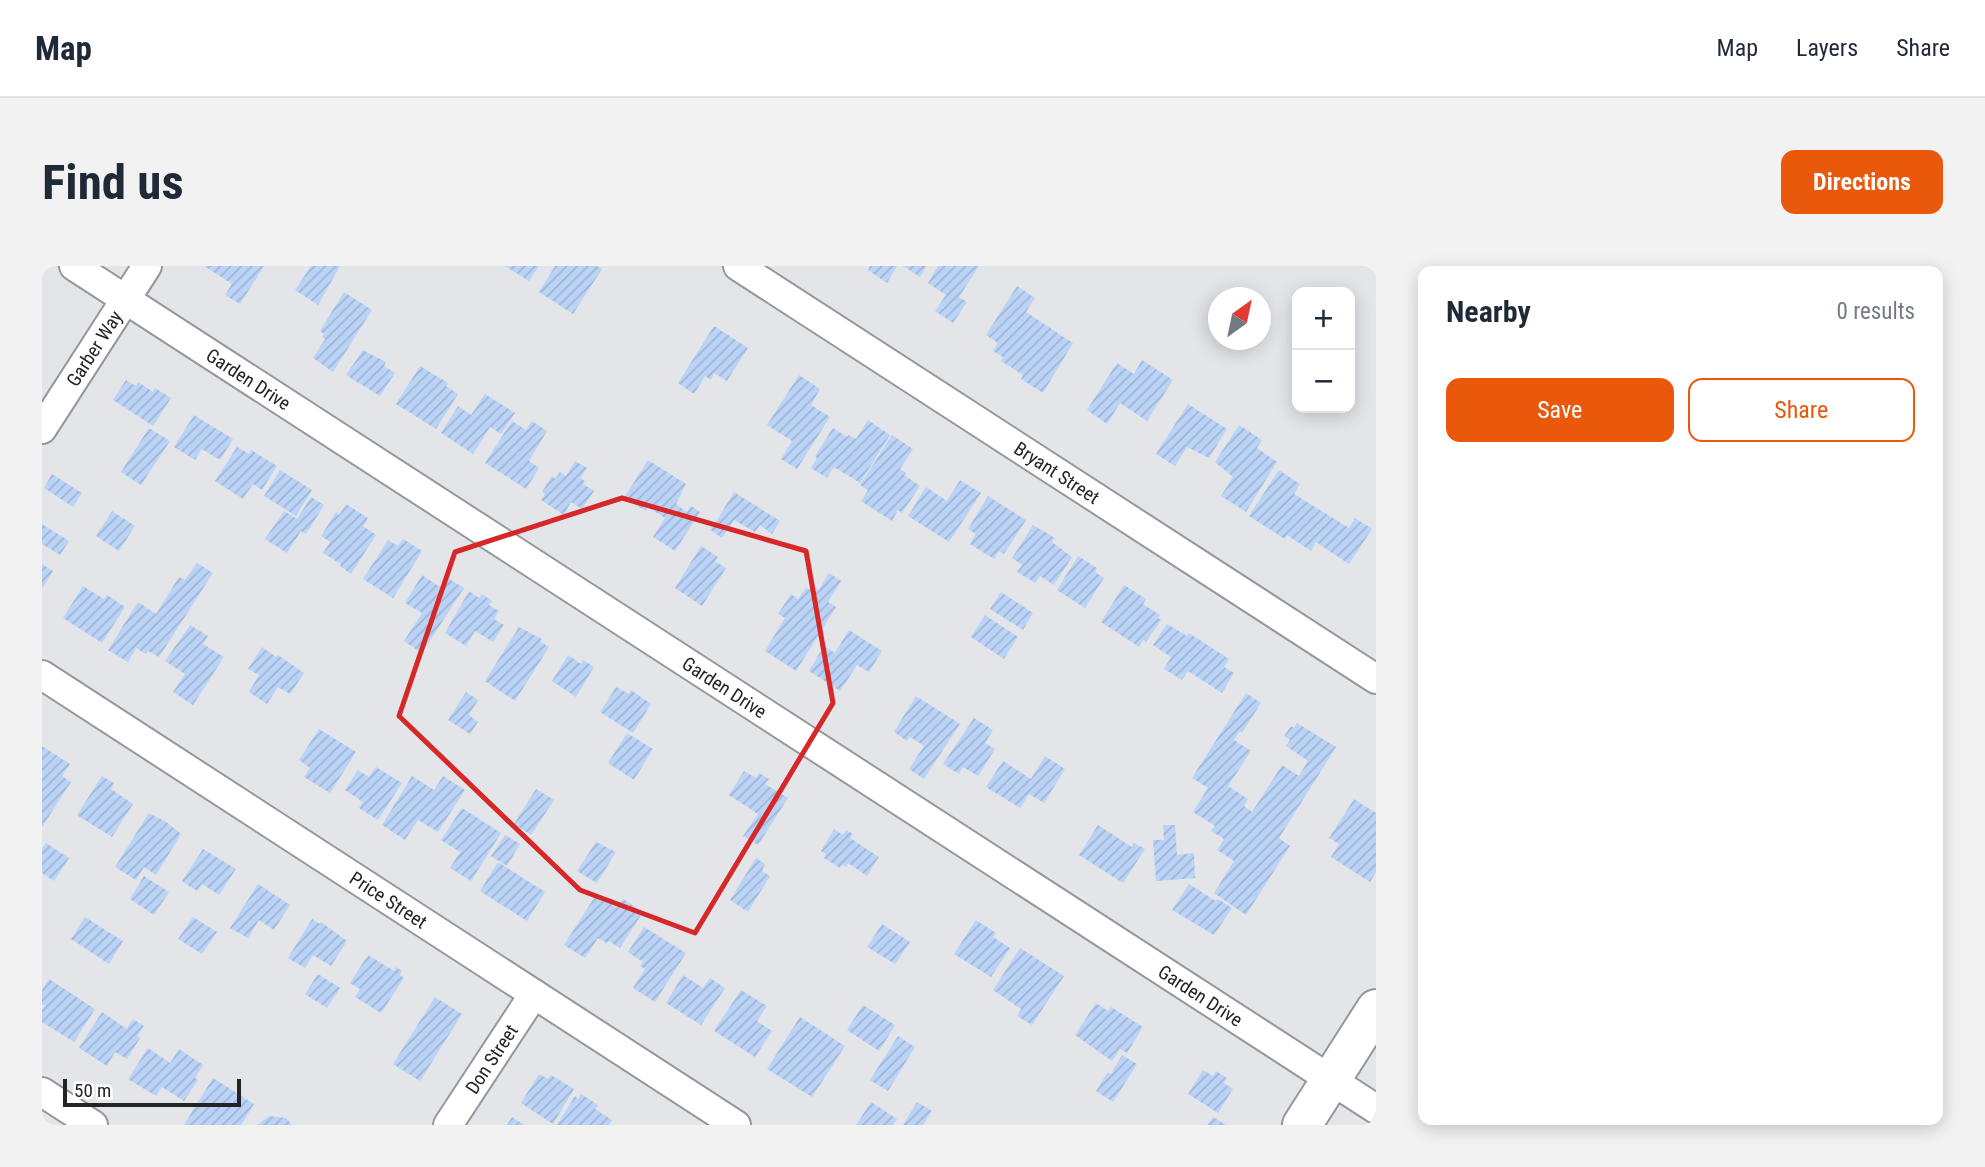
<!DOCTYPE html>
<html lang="en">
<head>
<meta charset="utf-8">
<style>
	:root { --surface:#fff; --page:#f2f2f3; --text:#1f2937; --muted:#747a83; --line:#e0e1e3; --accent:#ea580c }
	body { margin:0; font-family:"Roboto Condensed",sans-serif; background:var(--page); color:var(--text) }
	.controls { position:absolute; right:21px; top:21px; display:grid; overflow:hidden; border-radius:14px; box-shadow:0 4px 18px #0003 }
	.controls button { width:63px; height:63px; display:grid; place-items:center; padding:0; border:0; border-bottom:2px solid var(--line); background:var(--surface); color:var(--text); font:35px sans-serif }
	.compass { position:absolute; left:1166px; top:21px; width:63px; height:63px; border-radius:50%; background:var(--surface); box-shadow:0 4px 18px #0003; rotate:33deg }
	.scale { position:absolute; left:21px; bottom:18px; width:178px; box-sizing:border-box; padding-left:7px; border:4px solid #232426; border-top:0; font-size:19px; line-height:24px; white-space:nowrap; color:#232426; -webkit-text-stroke:5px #fff; paint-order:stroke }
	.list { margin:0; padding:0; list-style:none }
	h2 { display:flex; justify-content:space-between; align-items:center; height:91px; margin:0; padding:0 28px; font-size:30px }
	h2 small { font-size:23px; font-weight:400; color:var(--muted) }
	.actions { display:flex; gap:14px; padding:21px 28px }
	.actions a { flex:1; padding:16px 0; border:2px solid var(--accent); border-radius:14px; text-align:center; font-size:24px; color:var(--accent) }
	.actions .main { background:var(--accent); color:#fff }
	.map { position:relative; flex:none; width:1334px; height:859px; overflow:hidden; border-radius:14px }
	header { display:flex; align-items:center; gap:42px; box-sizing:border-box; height:98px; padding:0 35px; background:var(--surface); border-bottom:2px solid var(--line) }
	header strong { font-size:33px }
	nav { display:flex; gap:38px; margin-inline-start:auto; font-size:24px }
	.intro { display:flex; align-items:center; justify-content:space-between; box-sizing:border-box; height:168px; padding:0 42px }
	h1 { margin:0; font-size:49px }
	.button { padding:18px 32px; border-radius:14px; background:var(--accent); color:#fff; font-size:24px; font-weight:700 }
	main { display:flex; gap:42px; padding:0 42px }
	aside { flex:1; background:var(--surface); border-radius:14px; box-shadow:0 4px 18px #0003 }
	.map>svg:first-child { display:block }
</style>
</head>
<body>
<header>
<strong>Map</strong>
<nav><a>Map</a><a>Layers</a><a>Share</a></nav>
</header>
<div class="intro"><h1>Find us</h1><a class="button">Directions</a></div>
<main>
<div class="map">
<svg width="1334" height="859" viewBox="0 0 1334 859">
	<defs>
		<pattern id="building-hatch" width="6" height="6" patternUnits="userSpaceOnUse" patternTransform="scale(1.75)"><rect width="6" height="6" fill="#bbd3f7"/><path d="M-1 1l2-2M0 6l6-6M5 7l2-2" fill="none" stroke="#a0b5d4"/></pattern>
	</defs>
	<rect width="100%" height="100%" fill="#e3e5e9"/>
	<g fill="url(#building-hatch)">
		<polygon points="162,0 222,0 198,38 183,29 190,18"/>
		<polygon points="269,0 298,0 276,39 253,24"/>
		<polygon points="463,0 497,0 487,15"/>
		<polygon points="513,0 555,0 560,3 531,48 497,26"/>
		<polygon points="828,0 855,0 845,17 826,4"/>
		<polygon points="861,0 885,0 878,11"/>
		<polygon points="896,0 937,0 917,31 925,36 911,57 893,45 904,29 886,17"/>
		<polygon points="975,20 993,32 984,46 1031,77 1001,127 979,113 981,109 959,95 961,91 951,85 956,77 944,69"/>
		<polygon points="302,26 330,44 291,106 271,92 283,73 280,71 282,68 278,65"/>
		<polygon points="672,60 706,82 685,115 672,107 669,114 663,110 652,128 636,117"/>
		<polygon points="321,84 344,96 342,100 353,107 338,130 304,109"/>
		<polygon points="1100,94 1131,114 1105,155 1078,137 1065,158 1045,144 1075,97 1092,108"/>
		<polygon points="378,100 406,117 404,120 416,128 394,163 354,138"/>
		<polygon points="757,109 778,123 769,139 788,151 755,203 739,193 750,175 725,159"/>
		<polygon points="84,114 94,120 96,116 111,126 113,122 129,132 111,160 71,134"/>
		<polygon points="443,128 473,147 459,168 448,161 431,188 399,167 416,140 429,149"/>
		<polygon points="1146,138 1185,163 1167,192 1145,181 1133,200 1114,188"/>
		<polygon points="152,149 191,173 178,194 160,183 153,194 132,181"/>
		<polygon points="826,154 848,169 818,217 792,201 785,212 769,202 775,192 773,190 791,162 805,171 807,169 814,173"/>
		<polygon points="470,155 484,164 490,155 505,165 487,195 497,202 484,223 443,197"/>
		<polygon points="1197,159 1220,174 1215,182 1235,196 1204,246 1179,230 1191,211 1173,196"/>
		<polygon points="107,162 128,175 99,219 79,206"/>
		<polygon points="850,169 871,183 858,203 864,207 862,209 878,220 860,247 856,244 850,255 819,235 826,224 818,219"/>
		<polygon points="195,181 207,188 209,184 235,200 220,224 211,218 201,233 173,215"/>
		<polygon points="606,194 644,218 634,238 645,246 649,240 658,246 633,285 611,271 623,252 606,241 604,245 582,232"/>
		<polygon points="533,195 545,202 538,212 543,215 541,218 552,225 540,243 529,236 522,249 499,234 503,228 500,226 510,210 513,213 518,206 524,210"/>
		<polygon points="238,204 270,224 254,250 222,230"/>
		<polygon points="1237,204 1258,218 1252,228 1307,262 1313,252 1330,263 1307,298 1274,276 1269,285 1245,269 1243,273 1207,250"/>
		<polygon points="10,208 40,227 31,241 2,222"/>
		<polygon points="918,214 939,227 907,276 866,250 884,221 905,235"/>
		<polygon points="692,226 738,255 730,268 718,259 713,266 692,254 680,272 669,264"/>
		<polygon points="946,230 984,254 962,288 957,285 952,293 928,278 934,268 926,263"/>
		<polygon points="269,231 282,239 264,268 259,265 245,287 223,273 242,245 255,253"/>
		<polygon points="304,238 326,252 321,260 334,269 309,308 298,300 299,298 281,287 288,276 279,270 294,246 297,249"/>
		<polygon points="70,245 93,260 77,285 54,270"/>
		<polygon points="0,258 27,275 18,289 0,278"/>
		<polygon points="991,259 1013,272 1010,276 1030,291 1012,319 998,310 993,317 975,306 980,299 970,292"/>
		<polygon points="361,273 380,285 351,332 321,313 346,274 356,280"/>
		<polygon points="659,280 676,291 673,295 684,302 660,340 633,322"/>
		<polygon points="1036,290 1055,302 1053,306 1062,312 1043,342 1015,324"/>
		<polygon points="155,297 171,307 117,391 106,385 104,388 94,382 86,396 66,384 96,336 114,348 137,311 143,314"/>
		<polygon points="0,298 11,305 0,323"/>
		<polygon points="787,307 799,315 786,336 794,341 754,405 723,385 743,352 736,348 749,328 756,333 764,322 767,324 770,319 777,324"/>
		<polygon points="380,309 398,321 404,311 422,322 380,387 362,375 380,347 363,337"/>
		<polygon points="1082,319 1104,333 1101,338 1118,349 1116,352 1119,354 1104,376 1101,374 1097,381 1059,356"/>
		<polygon points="41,320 62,333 65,329 83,341 60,377 21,352"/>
		<polygon points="427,325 437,332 440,328 450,335 447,339 457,345 452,353 462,359 451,376 433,365 424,380 403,367"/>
		<polygon points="959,326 991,347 981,364 948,343"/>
		<polygon points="943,349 976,371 962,393 929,371"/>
		<polygon points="1125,358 1145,370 1147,367 1187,393 1182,401 1192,407 1180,427 1146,405 1140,414 1122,403 1129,391 1111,379"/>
		<polygon points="148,359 166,370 161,378 182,391 151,439 131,426 143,408 123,395"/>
		<polygon points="477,361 500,373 498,375 507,381 473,435 443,415"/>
		<polygon points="807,364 840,385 827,406 815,399 798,425 767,405 782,380 793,387"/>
		<polygon points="220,381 234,391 236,389 262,407 248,428 236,421 225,438 207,426 217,409 206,403"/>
		<polygon points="526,389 539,398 541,394 552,401 534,431 510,415"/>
		<polygon points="574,421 587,428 589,424 609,438 591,467 558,446"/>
		<polygon points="424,426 436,434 427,449 436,456 428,468 406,454"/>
		<polygon points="1204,427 1219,437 1200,467 1198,465 1192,474 1209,485 1186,520 1206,533 1202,540 1210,546 1240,499 1257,510 1266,495 1244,480 1248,474 1242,470 1249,460 1252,462 1255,457 1294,481 1237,572 1248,580 1204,649 1172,627 1192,595 1175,584 1182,573 1169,565 1173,560 1151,546 1166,522 1150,512"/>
		<polygon points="874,430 918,458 882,513 867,503 882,480 868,471 865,475 852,466"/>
		<polygon points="932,452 951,464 943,477 953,483 936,510 921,501 917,508 901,498"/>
		<polygon points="277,463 314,486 288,527 262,511 268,502 257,494"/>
		<polygon points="585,467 611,483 592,514 566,497"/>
		<polygon points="0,480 28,498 20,510 29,516 0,561"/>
		<polygon points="1003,490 1023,503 1002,537 987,528 978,542 944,521 961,495 989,513"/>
		<polygon points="334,501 360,517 336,554 317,542 321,536 303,524 316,504 327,511"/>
		<polygon points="702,505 714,512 717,507 727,513 723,518 746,532 716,579 701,570 716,548 687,529"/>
		<polygon points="60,510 72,517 69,523 91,538 70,571 35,549"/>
		<polygon points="370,510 392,524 401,510 423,524 396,566 376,554 363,574 340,559"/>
		<polygon points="494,523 512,534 489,569 472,558"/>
		<polygon points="1312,533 1334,547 1334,606 1328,616 1289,591 1297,578 1287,572"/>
		<polygon points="420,542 459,567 429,615 408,602 418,586 399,574"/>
		<polygon points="107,547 124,556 139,568 114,609 102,601 94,614 73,601"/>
		<polygon points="1056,559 1090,581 1092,577 1103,583 1081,617 1037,589"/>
		<polygon points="1121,559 1133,559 1135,589 1152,587 1153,612 1114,615 1111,574 1122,574"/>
		<polygon points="792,563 801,569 804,564 811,568 808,572 837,591 825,610 806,597 804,601 800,599 798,602 782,592 784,588 779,585"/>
		<polygon points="463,569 478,578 465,600 449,590"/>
		<polygon points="554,576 574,586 555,617 535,605"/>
		<polygon points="4,577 27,592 12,615 0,607 0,583"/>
		<polygon points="161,583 194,603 177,629 160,618 155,625 140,615"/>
		<polygon points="714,592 723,598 720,605 728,610 706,646 688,634"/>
		<polygon points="456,596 503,626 485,655 438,625"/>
		<polygon points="102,610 127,626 112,649 88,633"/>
		<polygon points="216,618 248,639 232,664 217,654 206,672 188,662"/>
		<polygon points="1147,618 1174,635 1176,633 1190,642 1172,669 1130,644"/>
		<polygon points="554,629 575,642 581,633 601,646 578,682 567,675 565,677 556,672 543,692 522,679"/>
		<polygon points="43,651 81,675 67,698 29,673"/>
		<polygon points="151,651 175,666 160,688 136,673"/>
		<polygon points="270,653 278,658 279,656 305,675 289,700 271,689 263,702 246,692"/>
		<polygon points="934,654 954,667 951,671 968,682 949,711 912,688"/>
		<polygon points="840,658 868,676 853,698 825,681"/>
		<polygon points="602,661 644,687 613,736 591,722 603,703 598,700 601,696 586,686"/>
		<polygon points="978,682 1022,710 990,759 975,750 979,743 951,724"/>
		<polygon points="326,689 352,705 354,701 360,705 358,709 362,712 339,747 313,731 318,723 308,717"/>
		<polygon points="276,708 298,722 285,742 263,728"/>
		<polygon points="641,709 661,722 668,712 683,722 659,759 624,737"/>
		<polygon points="7,713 53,743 32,776 0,756 0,744 3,740 0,738 0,724"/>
		<polygon points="699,724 725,740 715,755 730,765 713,791 672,765"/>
		<polygon points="393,731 420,748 378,815 351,798"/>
		<polygon points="1054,737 1066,745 1069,741 1101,761 1085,787 1078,783 1070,795 1033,769"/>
		<polygon points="821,739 853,759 837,785 805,764"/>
		<polygon points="60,746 85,763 91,753 102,760 95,770 98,772 85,793 73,786 65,800 37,782"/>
		<polygon points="758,751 803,780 770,831 725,803"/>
		<polygon points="856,770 873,781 846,825 828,814"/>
		<polygon points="106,782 128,797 137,783 161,799 153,812 156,814 142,835 120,821 114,830 86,813"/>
		<polygon points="1080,789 1095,798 1071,836 1054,825 1066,806 1069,808"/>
		<polygon points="1161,804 1171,810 1174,805 1185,812 1182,817 1191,823 1176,847 1146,828"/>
		<polygon points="497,808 506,813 509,809 532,823 511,858 479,837"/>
		<polygon points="171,812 212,838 199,859 142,859"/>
		<polygon points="539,828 556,839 553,843 570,854 567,859 515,859 533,830 536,833"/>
		<polygon points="829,836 855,853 851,859 814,859"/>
		<polygon points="875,836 890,845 881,859 861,859"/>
		<polygon points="227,850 244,852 250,859 215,859"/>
		<polygon points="470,851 482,859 465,859"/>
		<polygon points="1171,851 1184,859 1165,859"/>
	</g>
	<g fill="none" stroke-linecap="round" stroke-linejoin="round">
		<defs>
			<g id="street">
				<path id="s1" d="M32 0 1334 843"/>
				<path id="s2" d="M696 0 1334 413"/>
				<path id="s3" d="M0 163 105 0"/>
				<path id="s4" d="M0 409 694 859"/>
				<polyline points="0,826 51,859"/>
				<path id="s5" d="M406 859 492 728"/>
			</g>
			<polyline id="secondary" points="1260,859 1334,743"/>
		</defs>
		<use href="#street" stroke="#95979a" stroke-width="32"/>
		<use href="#secondary" stroke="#95979a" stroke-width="42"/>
		<use href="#street" stroke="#fff" stroke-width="28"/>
		<use href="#secondary" stroke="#fff" stroke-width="38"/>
	</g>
	<path fill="none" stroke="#d62828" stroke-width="5" stroke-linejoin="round" d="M580 232 764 285 791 437 653 667 538 624 357 450 413 286Z"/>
	<g text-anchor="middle" stroke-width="6" stroke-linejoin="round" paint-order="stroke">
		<g font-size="19" fill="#232426" stroke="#fff">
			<text dy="7" stroke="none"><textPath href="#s3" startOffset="96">Garber Way</textPath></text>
			<text dy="7" stroke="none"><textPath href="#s1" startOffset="208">Garden Drive</textPath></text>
			<text dy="7" stroke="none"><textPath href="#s2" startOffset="380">Bryant Street</textPath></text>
			<text dy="7" stroke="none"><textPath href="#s1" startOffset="775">Garden Drive</textPath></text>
			<text dy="7" stroke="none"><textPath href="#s4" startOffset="413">Price Street</textPath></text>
			<text dy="7" stroke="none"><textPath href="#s1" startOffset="1342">Garden Drive</textPath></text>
			<text dy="7" stroke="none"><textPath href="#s5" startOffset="79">Don Street</textPath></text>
		</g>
	</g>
</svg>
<div class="controls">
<button>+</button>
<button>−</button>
</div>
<svg class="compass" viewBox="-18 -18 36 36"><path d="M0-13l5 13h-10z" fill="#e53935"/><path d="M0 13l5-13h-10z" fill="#747a83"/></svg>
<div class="scale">50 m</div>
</div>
<aside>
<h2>Nearby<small>0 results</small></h2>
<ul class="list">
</ul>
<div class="actions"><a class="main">Save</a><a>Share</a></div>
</aside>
</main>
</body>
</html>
